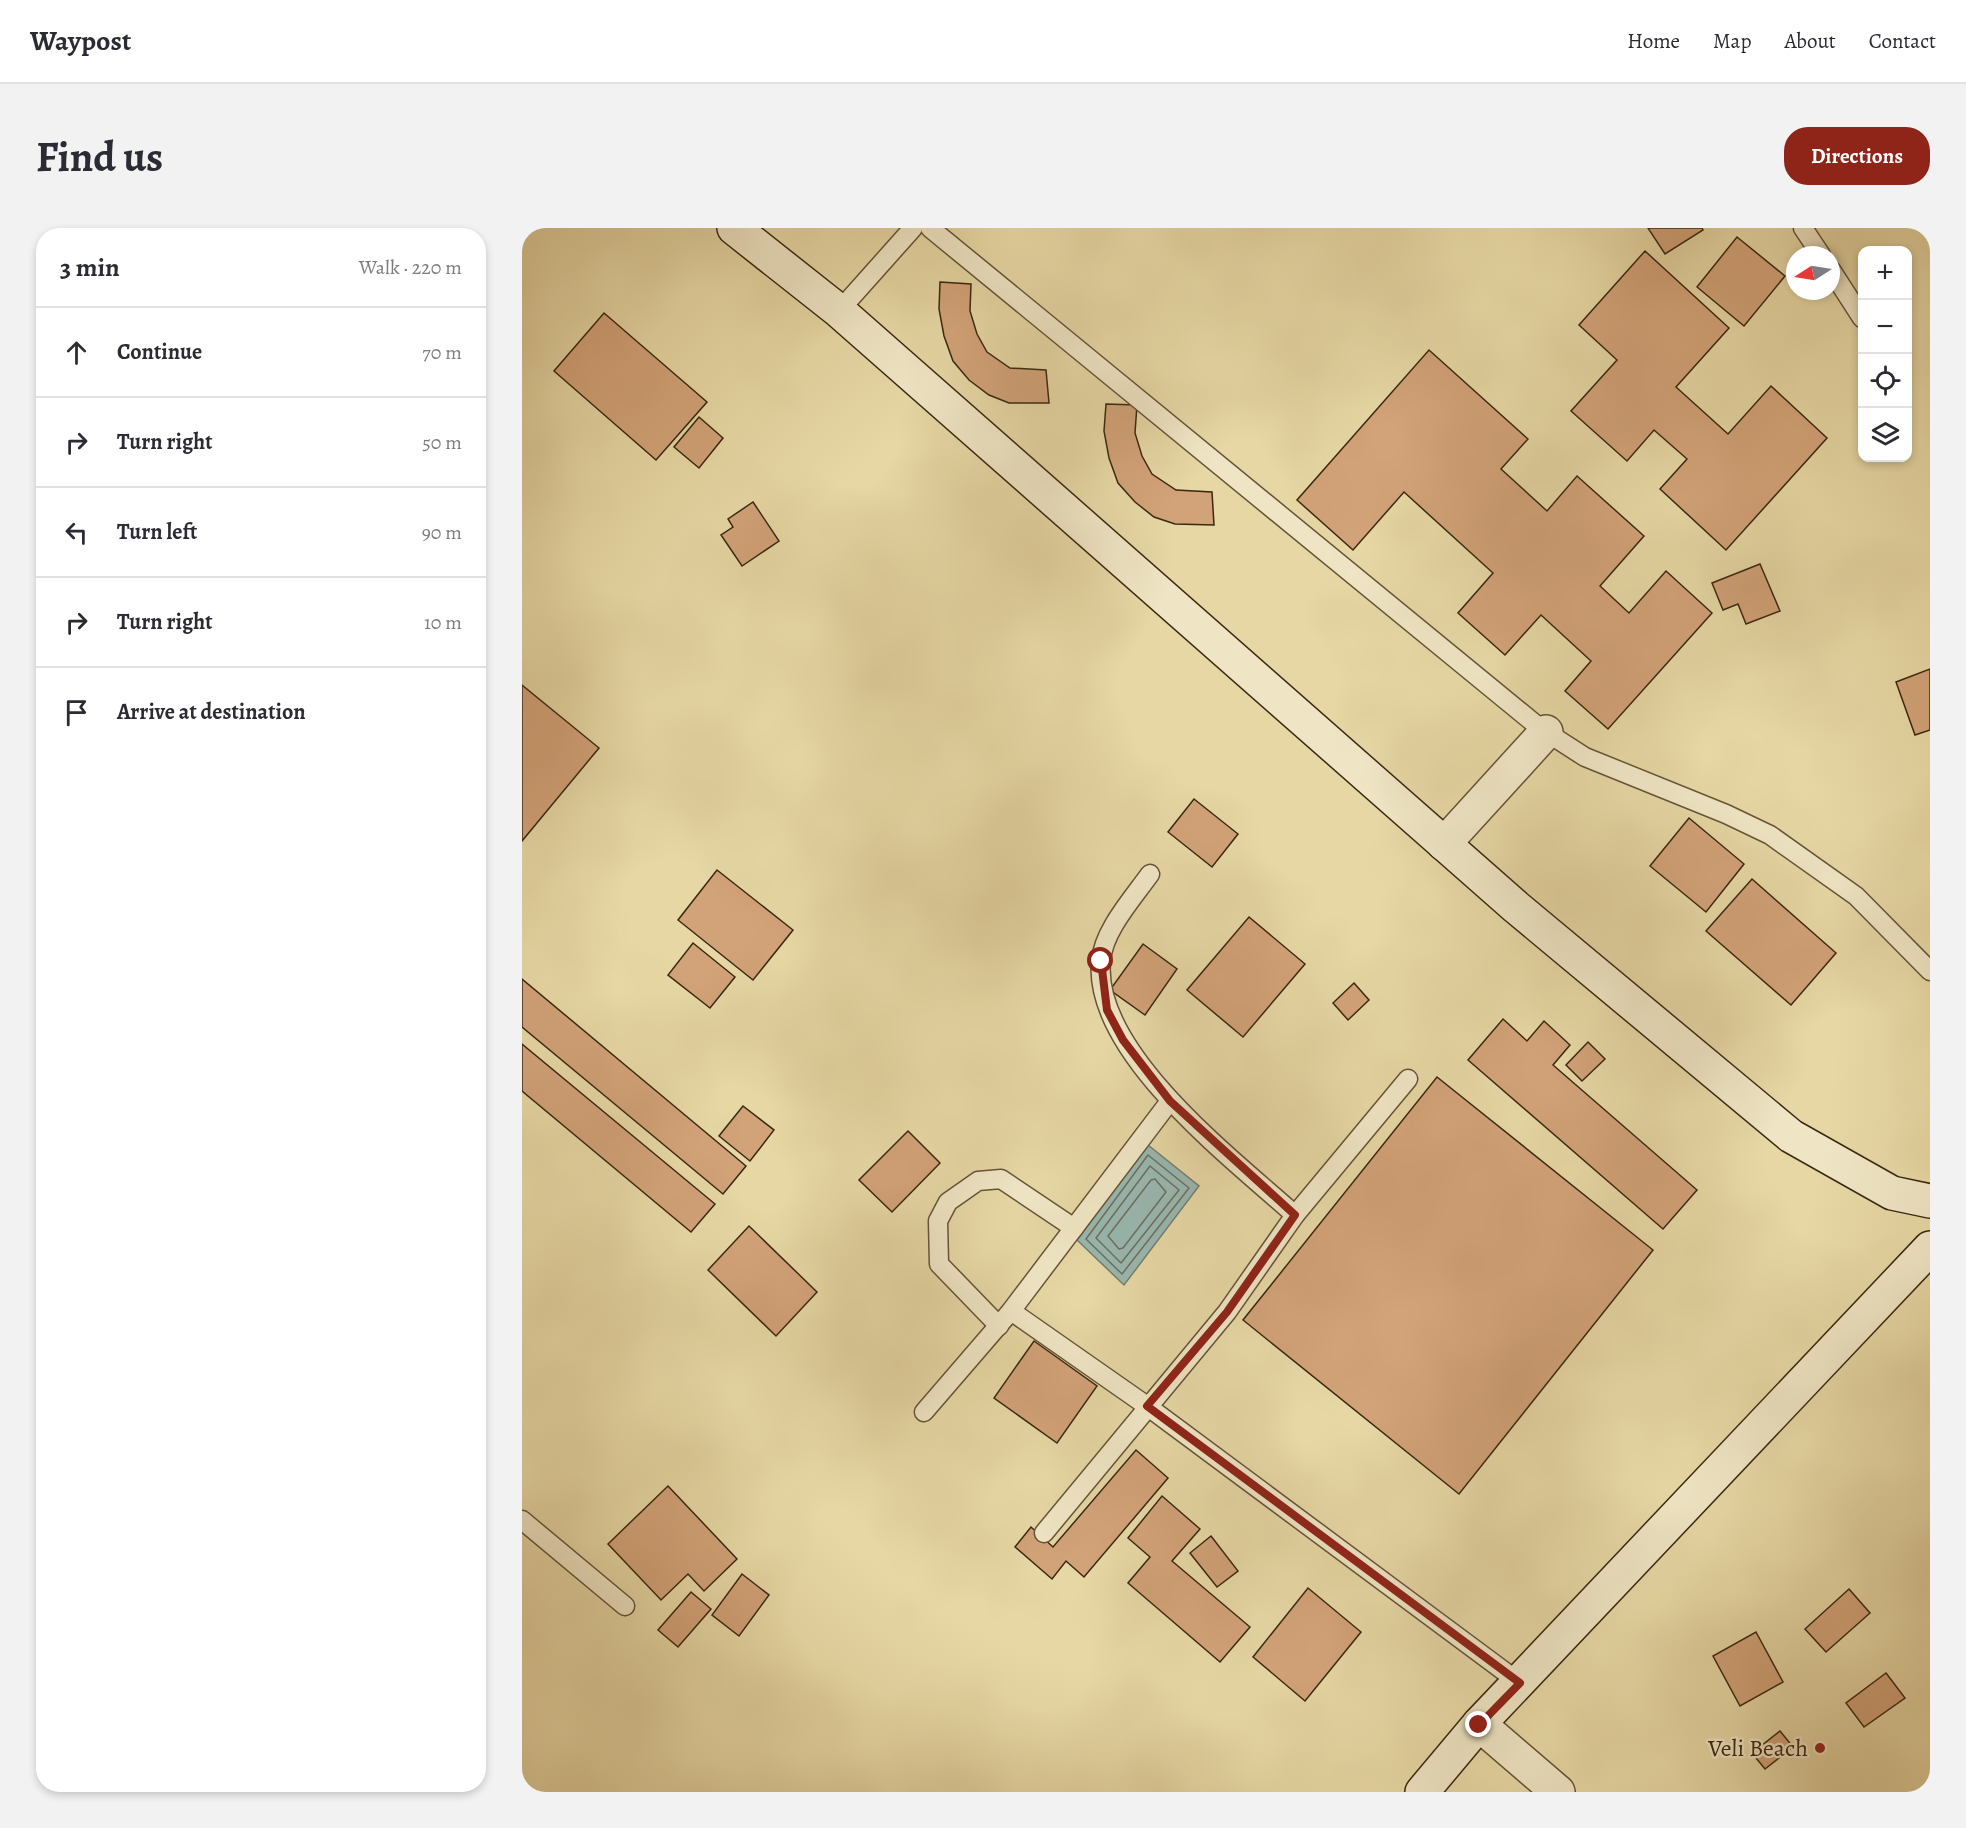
<!DOCTYPE html>
<html lang="en">
<head>
<meta charset="utf-8">
<style>
	:root { --surface:#fff; --page:#f2f2f3; --text:#2b2b33; --muted:#7c7c81; --line:#e1e1e2; --accent:#8f2418 }
	body { margin:0; font-family:Alegreya,serif; background:var(--page); color:var(--text) }
	.controls { position:absolute; right:18px; top:18px; display:grid; overflow:hidden; border-radius:12px; box-shadow:0 3px 9px #0003 }
	.controls button { width:54px; height:54px; display:grid; place-items:center; padding:0; border:0; border-bottom:2px solid var(--line); background:var(--surface); color:var(--text); font:30px sans-serif }
	.compass { position:absolute; left:1264px; top:18px; width:54px; height:54px; border-radius:50%; background:var(--surface); box-shadow:0 3px 9px #0003; rotate:258deg }
	.stop { position:absolute; width:18px; height:18px; margin:-14px; border:4px solid #8f2418; border-radius:50%; background:#fff }
	.stop.end { background:#8f2418; border-color:#fff; box-shadow:0 2px 6px #0008 }
	.list { margin:0; padding:0; list-style:none }
	h2 { display:flex; justify-content:space-between; align-items:center; height:78px; margin:0; padding:0 24px; font-size:26px }
	h2 small { font-size:20px; font-weight:400; color:var(--muted) }
	.list li { display:grid; grid-template-columns:39px 1fr auto; gap:18px; align-items:center; box-sizing:border-box; height:90px; padding:0 24px; border-top:2px solid var(--line) }
	.list b { display:block; font-size:22px; white-space:nowrap }
	.list em { font-size:20px; font-style:normal; color:var(--muted) }
	.icon { flex:none; width:33px; height:33px; fill:none; stroke:currentColor; stroke-width:2; stroke-linecap:round; stroke-linejoin:round }
	.map { position:relative; flex:none; width:1408px; height:1564px; overflow:hidden; border-radius:24px }
	header { display:flex; align-items:center; gap:36px; box-sizing:border-box; height:84px; padding:0 30px; background:var(--surface); border-bottom:2px solid var(--line) }
	header strong { font-size:28px }
	nav { display:flex; gap:33px; margin-inline-start:auto; font-size:21px }
	.intro { display:flex; align-items:center; justify-content:space-between; box-sizing:border-box; height:144px; padding:0 36px }
	h1 { margin:0; font-size:42px }
	.button { padding:15px 27px; border-radius:24px; background:var(--accent); color:#fff; font-size:21px; font-weight:700 }
	main { display:flex; gap:36px; padding:0 36px }
	aside { flex:1; background:var(--surface); border-radius:24px; box-shadow:0 3px 9px #0003 }
	.map>svg:first-child { display:block }
</style>
</head>
<body>
<header>
<strong>Waypost</strong>
<nav><a>Home</a><a>Map</a><a>About</a><a>Contact</a></nav>
</header>
<div class="intro"><h1>Find us</h1><a class="button">Directions</a></div>
<main>
<aside>
<h2>3 min<small>Walk · 220 m</small></h2>
<ul class="list">
<li><svg class="icon" aria-label="ahead" viewBox="0 0 24 24"><path d="M12 20V5M6 11l6-6 6 6"/></svg><div><b>Continue</b></div><em>70 m</em></li>
<li><svg class="icon" aria-label="right" viewBox="0 0 24 24"><path d="M7 20v-9h11M14 6l5 5-5 5"/></svg><div><b>Turn right</b></div><em>50 m</em></li>
<li><svg class="icon" aria-label="left" viewBox="0 0 24 24"><path d="M17 20v-9H6M10 6l-5 5 5 5"/></svg><div><b>Turn left</b></div><em>90 m</em></li>
<li><svg class="icon" aria-label="right" viewBox="0 0 24 24"><path d="M7 20v-9h11M14 6l5 5-5 5"/></svg><div><b>Turn right</b></div><em>10 m</em></li>
<li><svg class="icon" aria-label="arrive" viewBox="0 0 24 24"><path d="M6 21V4h12l-3 4 3 4H6"/></svg><div><b>Arrive at destination</b></div></li>
</ul>
</aside>
<div class="map">
<svg width="1408" height="1564" viewBox="0 0 1408 1564">
	<rect width="100%" height="100%" fill="#e6d7a4"/>
	<filter id="stains"><feTurbulence type="fractalNoise" baseFrequency=".00333" numOctaves="4"/><feColorMatrix values="0 0 0 0 .2 0 0 0 0 .09 0 0 0 0 .02 0 0 0 .5 -.17"/></filter>
	<radialGradient id="worn" r=".72"><stop offset=".6" stop-color="#630" stop-opacity="0"/><stop offset="1" stop-color="#630" stop-opacity=".3"/></radialGradient>
	<polygon fill="#99b7af" stroke="#737e70" stroke-width="1.5" points="626,917 677,958 602,1057 555,1012"/>
	<g fill="none" stroke-linecap="round" stroke-linejoin="round">
		<g stroke="#6a7060" stroke-width="1.5">
			<polygon points="626,927 667,960 600,1046 564,1011"/>
			<polygon points="628,938 657,962 599,1035 574,1010"/>
			<polygon points="633,951 644,964 601,1020 597,1021 586,1008 629,952"/>
		</g>
	</g>
	<g fill="#d2a278" stroke="#3a2811" stroke-width="1.5">
		<polygon points="1126,0 1180,0 1181,2 1143,26"/>
		<polygon points="1215,9 1263,48 1222,98 1175,59"/>
		<polygon points="1123,23 1207,100 1154,159 1206,206 1249,158 1305,210 1204,322 1138,261 1165,231 1132,202 1105,233 1049,183 1095,132 1057,97"/>
		<polygon points="418,54 449,56 448,83 455,106 465,124 488,140 524,142 527,175 487,175 467,167 447,152 431,133 422,108 417,81"/>
		<polygon points="82,85 185,174 134,232 32,143"/>
		<polygon points="907,122 1006,211 979,241 1025,283 1055,248 1122,308 1078,358 1107,385 1144,343 1190,385 1086,501 1043,463 1069,433 1019,387 983,427 936,385 971,345 882,264 831,322 775,272"/>
		<polygon points="584,176 615,177 613,205 620,228 630,246 654,262 690,264 692,297 653,296 632,289 613,274 596,255 587,230 582,203"/>
		<polygon points="177,189 201,210 177,240 152,219"/>
		<polygon points="231,274 257,313 220,338 199,307 211,299 206,291"/>
		<polygon points="1238,336 1258,383 1224,396 1216,376 1201,382 1190,355"/>
		<polygon points="1408,441 1408,502 1393,507 1374,454"/>
		<polygon points="0,457 77,520 0,613"/>
		<polygon points="672,571 716,606 690,639 646,604"/>
		<polygon points="1167,590 1222,636 1184,684 1128,638"/>
		<polygon points="195,642 271,702 231,752 156,692"/>
		<polygon points="1230,651 1314,725 1269,777 1184,703"/>
		<polygon points="727,689 783,736 721,809 665,762"/>
		<polygon points="171,715 213,749 188,780 146,747"/>
		<polygon points="621,716 655,741 623,787 588,762"/>
		<polygon points="0,751 224,938 201,966 0,799"/>
		<polygon points="832,755 847,772 826,792 811,775"/>
		<polygon points="981,791 1005,813 1022,793 1048,817 1031,837 1175,962 1141,1001 946,832"/>
		<polygon points="1066,814 1083,831 1060,853 1044,837"/>
		<polygon points="0,816 193,976 169,1004 0,863"/>
		<polygon points="915,849 1131,1022 937,1266 721,1092"/>
		<polygon points="221,878 252,902 228,933 197,908"/>
		<polygon points="386,903 418,935 370,984 337,952"/>
		<polygon points="227,998 295,1064 254,1108 186,1042"/>
		<polygon points="512,1113 575,1158 535,1215 472,1170"/>
		<polygon points="614,1222 646,1250 562,1349 544,1333 530,1351 493,1319 509,1299 531,1319"/>
		<polygon points="146,1258 215,1331 182,1363 166,1346 139,1372 86,1316"/>
		<polygon points="640,1268 678,1301 650,1333 728,1399 698,1434 606,1355 628,1329 606,1310"/>
		<polygon points="689,1308 716,1343 695,1359 668,1325"/>
		<polygon points="220,1346 247,1367 217,1408 190,1387"/>
		<polygon points="786,1360 839,1404 783,1473 731,1429"/>
		<polygon points="1327,1361 1348,1385 1304,1424 1283,1401"/>
		<polygon points="169,1364 189,1381 156,1419 136,1402"/>
		<polygon points="1234,1404 1261,1454 1218,1478 1191,1428"/>
		<polygon points="1364,1445 1383,1470 1342,1499 1324,1475"/>
		<polygon points="1258,1503 1271,1519 1243,1541 1230,1525"/>
	</g>
	<g fill="none" stroke-linecap="round" stroke-linejoin="round">
		<defs>
			<g id="lane">
				<polyline points="408,0 1018,500 1063,529 1204,586 1248,607 1334,668 1408,743"/>
				<polyline points="1281,0 1299,27"/>
				<polyline points="1309,42 1340,90"/>
				<polyline points="317,83 391,0"/>
				<path d="M628 646C611 670 581 703 579 733 570 824 711 931 773 987"/>
				<polyline points="489,1083 625,1178 998,1455"/>
				<polyline points="477,1098 417,1036 416,993 426,974 456,953 479,951 552,1000"/>
				<polyline points="402,1184 489,1083 648,873"/>
				<polyline points="0,1292 103,1378"/>
				<polyline points="522,1305 705,1084 773,987 886,851"/>
			</g>
			<g id="street">
				<polyline points="922,616 1024,504"/>
				<polyline points="957,1496 1036,1564"/>
			</g>
			<g id="secondary">
				<polyline points="212,0 317,83 994,679 1269,908 1370,965 1408,973"/>
				<polyline points="900,1564 957,1496 1408,1020"/>
			</g>
		</defs>
		<use href="#lane" stroke="#655436" stroke-width="21"/>
		<use href="#street" stroke="#655436" stroke-width="36"/>
		<use href="#secondary" stroke="#3a2811" stroke-width="36"/>
		<use href="#lane" stroke="#efe5c4" stroke-width="18"/>
		<use href="#street" stroke="#efe5c4" stroke-width="33"/>
		<use href="#secondary" stroke="#efe5c4" stroke-width="33"/>
	</g>
	<g fill="none" stroke-linecap="round" stroke-linejoin="round">
		<polyline stroke="#8f2418" stroke-width="8" points="579,733 585,782 601,812 648,873 773,987 705,1084 625,1178 998,1455 957,1497"/>
	</g>
	<circle fill="#8f2418" stroke="#efe5c4" stroke-width="2" cx="1298" cy="1520" r="6"/>
	<g text-anchor="middle" stroke-width="4.5" stroke-linejoin="round" paint-order="stroke">
		<g font-size="24" fill="#3a2811" stroke="#efe5c4" text-anchor="end">
			<text x="1286" y="1528">Veli Beach</text>
		</g>
	</g>
	<rect width="100%" height="100%" filter="url(#stains)"/>
	<rect width="100%" height="100%" fill="url(#worn)"/>
</svg>
<div class="controls">
<button>+</button>
<button>−</button>
<button><svg class="icon" aria-label="locate" viewBox="0 0 24 24"><circle cx="12" cy="12" r="6"/><path d="M12 2v4M12 18v4M2 12h4M18 12h4"/></svg></button>
<button><svg class="icon" aria-label="layers" viewBox="0 0 24 24"><path d="M12 4l9 5-9 5-9-5zM3 14l9 5 9-5"/></svg></button>
</div>
<svg class="compass" viewBox="-18 -18 36 36"><path d="M0-13l5 13h-10z" fill="#e53935"/><path d="M0 13l5-13h-10z" fill="#7c7c81"/></svg>
<div class="stop" style="left:579px;top:733px"></div>
<div class="stop end" style="left:957px;top:1497px"></div>
</div>
</main>
</body>
</html>
